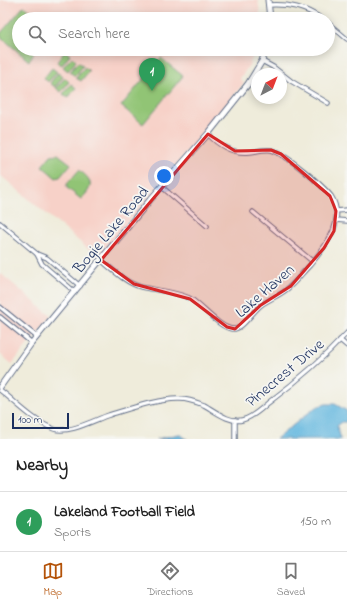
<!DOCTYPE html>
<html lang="en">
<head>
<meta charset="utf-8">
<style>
	:root { --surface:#fff; --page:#f2f2f2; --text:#222; --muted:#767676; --line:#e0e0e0; --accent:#b45309 }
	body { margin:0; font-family:"Indie Flower",sans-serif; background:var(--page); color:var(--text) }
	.compass { position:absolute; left:251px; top:68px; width:36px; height:36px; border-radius:50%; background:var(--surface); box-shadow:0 2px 10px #0003; rotate:42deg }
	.scale { position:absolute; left:12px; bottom:10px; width:57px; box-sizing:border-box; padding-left:4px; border:2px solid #1b2f5e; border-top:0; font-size:11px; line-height:14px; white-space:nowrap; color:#1b2f5e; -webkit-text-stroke:3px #f6f6f2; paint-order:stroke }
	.you { position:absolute; left:164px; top:176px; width:14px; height:14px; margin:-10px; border:3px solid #fff; border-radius:50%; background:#1a73e8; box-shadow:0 0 0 6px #1a73e833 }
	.badge { display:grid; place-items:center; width:26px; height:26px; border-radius:50%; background:var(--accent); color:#fff; font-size:13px; font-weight:700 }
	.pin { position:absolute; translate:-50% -33px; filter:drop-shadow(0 1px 2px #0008) }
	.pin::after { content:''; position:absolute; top:21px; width:14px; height:12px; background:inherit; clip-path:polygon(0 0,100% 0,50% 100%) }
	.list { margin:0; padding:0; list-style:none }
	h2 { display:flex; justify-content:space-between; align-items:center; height:52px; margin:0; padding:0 16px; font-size:17px }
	h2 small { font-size:13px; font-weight:400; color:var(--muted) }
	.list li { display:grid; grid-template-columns:26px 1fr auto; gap:12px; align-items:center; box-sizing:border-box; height:60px; padding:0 16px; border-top:1px solid var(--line) }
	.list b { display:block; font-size:15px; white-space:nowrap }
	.list p { margin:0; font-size:13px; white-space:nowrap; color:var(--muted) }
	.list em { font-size:13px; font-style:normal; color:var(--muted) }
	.icon { flex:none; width:22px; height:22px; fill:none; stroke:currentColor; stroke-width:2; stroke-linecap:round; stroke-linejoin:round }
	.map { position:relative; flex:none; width:347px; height:439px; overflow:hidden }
	.search { position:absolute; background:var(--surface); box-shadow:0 2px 10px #0003; left:12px; right:12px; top:12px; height:44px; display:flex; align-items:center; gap:10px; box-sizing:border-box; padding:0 14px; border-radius:22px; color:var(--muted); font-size:15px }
	.sheet { height:112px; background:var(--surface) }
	nav { display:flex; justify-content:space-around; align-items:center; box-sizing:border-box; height:56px; border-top:1px solid var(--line); background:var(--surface); font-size:11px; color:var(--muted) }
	nav a { display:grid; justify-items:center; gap:2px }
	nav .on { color:var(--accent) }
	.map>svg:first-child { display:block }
</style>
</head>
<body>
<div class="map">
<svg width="347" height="439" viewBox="0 0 347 439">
	<rect width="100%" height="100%" fill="#f6f6f2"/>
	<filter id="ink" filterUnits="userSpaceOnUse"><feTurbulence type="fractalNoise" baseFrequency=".025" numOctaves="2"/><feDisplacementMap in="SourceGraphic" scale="8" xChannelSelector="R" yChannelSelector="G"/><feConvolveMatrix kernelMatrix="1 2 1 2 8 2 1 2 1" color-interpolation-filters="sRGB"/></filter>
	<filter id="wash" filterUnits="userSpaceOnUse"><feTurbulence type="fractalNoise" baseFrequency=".012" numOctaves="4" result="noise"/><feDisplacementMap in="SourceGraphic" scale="16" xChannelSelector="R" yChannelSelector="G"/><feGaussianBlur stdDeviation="0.9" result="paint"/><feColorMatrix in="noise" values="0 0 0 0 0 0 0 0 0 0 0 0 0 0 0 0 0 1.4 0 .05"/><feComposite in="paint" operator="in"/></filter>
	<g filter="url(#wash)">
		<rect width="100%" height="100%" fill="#efecdb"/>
		<g fill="#f7d1c8">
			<polygon points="0,0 258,0 261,19 19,19 19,49 256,49 249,65 240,79 244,83 99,258 0,175"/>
			<polygon points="0,273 51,316 12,364 0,354"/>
		</g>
		<g fill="#91c475" stroke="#567a6a">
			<polygon points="24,6 30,11 36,19 19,19 19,49 36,49 29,61 1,37 0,34"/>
			<polygon points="65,51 70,55 62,65 57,62"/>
			<polygon points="72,57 76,61 68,71 63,67"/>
			<polygon points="161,58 183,76 143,124 121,106"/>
			<polygon points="78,62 83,66 75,76 70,72"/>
			<polygon points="85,67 89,71 81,81 76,78"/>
			<polygon points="52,68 57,72 48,82 44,78"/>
			<polygon points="58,73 63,77 55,87 50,83"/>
			<polygon points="65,78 69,82 61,92 56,88"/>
			<polygon points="71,84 76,88 68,98 63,94"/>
			<polygon points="58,154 71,164 60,177 56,178 42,166 51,155"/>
			<path d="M79 170C93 180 94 187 81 199L67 188V184Z"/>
		</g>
		<g fill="#63b7df" stroke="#3f739e">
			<polygon points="326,404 335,404 347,411 347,422 342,422 337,426 341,439 276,439 316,407"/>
			<polygon points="179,434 187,439 157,439"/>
		</g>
	</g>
	<g filter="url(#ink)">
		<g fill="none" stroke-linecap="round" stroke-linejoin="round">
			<defs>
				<g id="minor">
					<path d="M269 5C289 4 305 7 322 19"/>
					<polyline points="328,23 347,39"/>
					<polyline points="262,61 273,67 291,81 328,103"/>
					<polyline points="162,187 207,226"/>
					<polyline points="336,211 347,210"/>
					<polyline points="253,212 312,261"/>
					<polyline points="336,220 347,221"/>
					<polyline points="0,223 37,254 47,258 80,286"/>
					<polyline points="37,254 42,264 75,292"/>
					<path d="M101 260C113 270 126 283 141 287 155 290 178 292 191 299 202 306 222 331 235 329 243 328 254 310 261 305 269 299 279 296 287 289 296 282 302 273 310 265 325 247 347 221 331 196 322 185 285 153 271 150 265 149 257 151 250 152 233 154 219 146 208 134"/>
					<polyline points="0,307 37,337"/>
					<polyline points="0,317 32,343"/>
					<polyline points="340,340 347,346"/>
					<path d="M0 390C17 403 33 421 54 429 69 434 94 420 109 415 129 409 160 398 180 399 188 399 196 402 204 405 215 411 229 423 242 420 252 418 261 409 268 403 296 382 323 359 347 333"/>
					<polyline points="235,420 235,439"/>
				</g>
				<g id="secondary">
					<polyline points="268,0 270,19"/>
					<polyline points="0,387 30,345 150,200 208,134 248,84 262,61 266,49"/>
				</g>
			</defs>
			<use href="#minor" stroke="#65718a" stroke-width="5.5"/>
			<use href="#secondary" stroke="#65718a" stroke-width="7"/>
			<use href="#minor" stroke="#fff" stroke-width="3.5"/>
			<use href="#secondary" stroke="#fff" stroke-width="5"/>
		</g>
	</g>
	<path fill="#d62828" fill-opacity="0.2" stroke="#d62828" stroke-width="3" stroke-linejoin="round" d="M208 134 235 151 271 150 281 154 330 196 336 211 334 231 324 248 291 286 261 305 235 329 227 327 190 299 134 284 101 260Z"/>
	<g text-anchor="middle" stroke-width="3.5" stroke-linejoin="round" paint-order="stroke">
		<g font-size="16" fill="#1b2f5e" stroke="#f6f6f2">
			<text transform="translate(110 229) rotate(-50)" y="6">Bogie Lake Road</text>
			<text transform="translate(264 290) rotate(-41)" y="6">Lake Haven</text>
			<text transform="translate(284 372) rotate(-40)" y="6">Pinecrest Drive</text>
		</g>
	</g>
</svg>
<svg class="compass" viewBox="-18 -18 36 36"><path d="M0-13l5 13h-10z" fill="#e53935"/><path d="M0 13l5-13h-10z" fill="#767676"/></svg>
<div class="scale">100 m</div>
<div class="you"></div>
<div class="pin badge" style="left:152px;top:91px;background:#2e9e5b">1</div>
<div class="search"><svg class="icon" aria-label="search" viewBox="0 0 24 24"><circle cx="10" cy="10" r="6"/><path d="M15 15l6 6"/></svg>Search here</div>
</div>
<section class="sheet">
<h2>Nearby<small></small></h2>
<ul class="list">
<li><span class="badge" style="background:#2e9e5b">1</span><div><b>Lakeland Football Field</b><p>Sports</p></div><em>150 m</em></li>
</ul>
</section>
<nav>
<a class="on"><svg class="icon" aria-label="map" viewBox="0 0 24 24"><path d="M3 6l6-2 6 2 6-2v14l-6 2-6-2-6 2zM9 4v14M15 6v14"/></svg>Map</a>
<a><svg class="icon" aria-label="directions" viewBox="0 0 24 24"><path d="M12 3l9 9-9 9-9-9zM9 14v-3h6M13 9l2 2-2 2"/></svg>Directions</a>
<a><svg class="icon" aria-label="saved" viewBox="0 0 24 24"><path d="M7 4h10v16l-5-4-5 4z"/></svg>Saved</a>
</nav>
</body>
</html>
